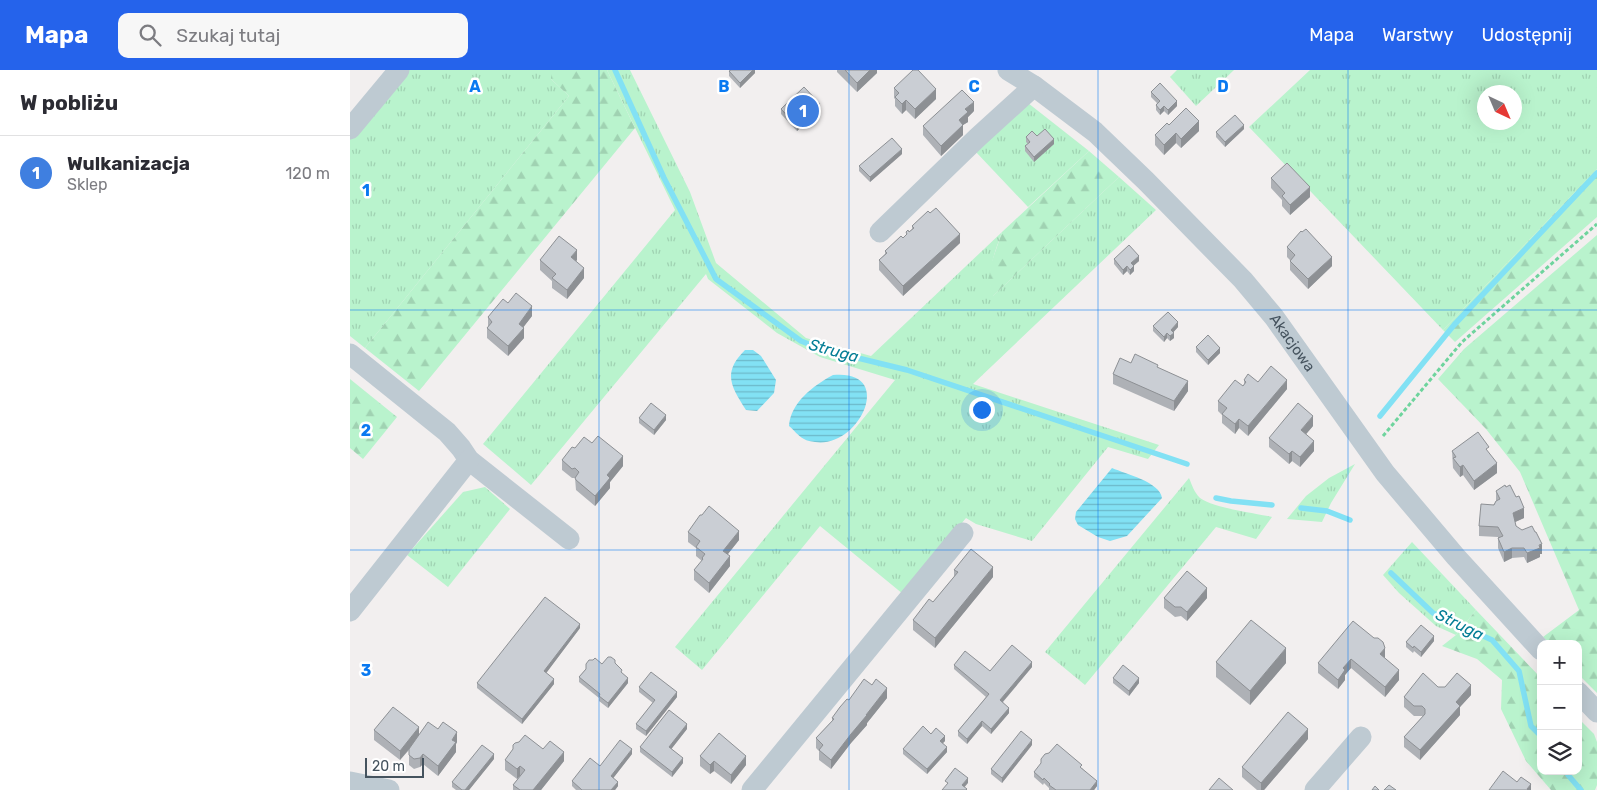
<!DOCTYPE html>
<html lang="pl">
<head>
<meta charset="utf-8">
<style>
	:root { --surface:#fff; --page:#f7f7f7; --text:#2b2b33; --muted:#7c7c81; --line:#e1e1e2; --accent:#2563eb }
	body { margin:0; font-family:Rubik,sans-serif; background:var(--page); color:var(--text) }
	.controls { position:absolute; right:15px; bottom:15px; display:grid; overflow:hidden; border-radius:10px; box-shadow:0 5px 20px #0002 }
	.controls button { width:45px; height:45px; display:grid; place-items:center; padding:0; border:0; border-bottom:1px solid var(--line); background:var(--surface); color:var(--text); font:25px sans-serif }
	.compass { position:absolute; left:1127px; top:15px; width:45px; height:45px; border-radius:50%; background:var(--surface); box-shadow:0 5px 20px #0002; rotate:136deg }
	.scale { position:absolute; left:15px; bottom:12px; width:59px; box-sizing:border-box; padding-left:5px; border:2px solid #45535e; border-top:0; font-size:14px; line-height:18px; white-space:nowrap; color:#45535e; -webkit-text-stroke:4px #fff; paint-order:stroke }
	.you { position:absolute; left:631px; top:339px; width:18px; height:18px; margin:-12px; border:4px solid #fff; border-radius:50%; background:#1a73e8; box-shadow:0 0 0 8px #1a73e833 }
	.badge { display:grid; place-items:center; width:32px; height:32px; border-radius:50%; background:var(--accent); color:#fff; font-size:16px; font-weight:700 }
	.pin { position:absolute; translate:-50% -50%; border:2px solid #fff; box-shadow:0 1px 5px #0006 }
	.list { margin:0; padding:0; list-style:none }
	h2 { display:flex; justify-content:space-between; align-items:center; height:65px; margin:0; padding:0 20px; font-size:21px }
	h2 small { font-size:16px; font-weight:400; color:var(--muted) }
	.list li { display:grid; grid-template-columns:32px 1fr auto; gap:15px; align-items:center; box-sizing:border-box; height:75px; padding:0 20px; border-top:1px solid var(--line) }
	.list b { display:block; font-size:19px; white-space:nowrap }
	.list p { margin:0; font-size:16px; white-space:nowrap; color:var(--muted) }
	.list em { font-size:16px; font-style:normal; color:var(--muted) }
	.icon { flex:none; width:28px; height:28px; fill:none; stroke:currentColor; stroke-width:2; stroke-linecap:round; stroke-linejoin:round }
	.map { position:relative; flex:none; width:1247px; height:720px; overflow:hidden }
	header { display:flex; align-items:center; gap:30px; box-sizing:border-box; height:70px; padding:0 25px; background:var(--accent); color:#fff }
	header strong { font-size:24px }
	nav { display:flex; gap:28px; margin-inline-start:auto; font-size:18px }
	.search { width:350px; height:45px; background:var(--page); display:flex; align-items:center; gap:12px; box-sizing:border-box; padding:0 18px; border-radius:10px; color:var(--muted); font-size:19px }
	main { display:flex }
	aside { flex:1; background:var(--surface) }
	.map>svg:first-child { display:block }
</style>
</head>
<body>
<header>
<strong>Mapa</strong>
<div class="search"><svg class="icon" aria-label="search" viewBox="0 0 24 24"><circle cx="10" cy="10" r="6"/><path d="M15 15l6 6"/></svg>Szukaj tutaj</div>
<nav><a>Mapa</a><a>Warstwy</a><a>Udostępnij</a></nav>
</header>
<main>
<aside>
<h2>W pobliżu<small></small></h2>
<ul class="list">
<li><span class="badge" style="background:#3f7fe0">1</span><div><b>Wulkanizacja</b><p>Sklep</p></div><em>120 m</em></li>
</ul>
</aside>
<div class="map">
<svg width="1247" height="720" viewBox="0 0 1247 720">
	<defs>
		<pattern id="grass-tufts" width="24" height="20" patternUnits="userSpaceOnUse" patternTransform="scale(1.25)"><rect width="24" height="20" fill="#b9f3cd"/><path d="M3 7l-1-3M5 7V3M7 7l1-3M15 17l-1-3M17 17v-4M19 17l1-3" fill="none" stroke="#a0d2b2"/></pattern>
		<pattern id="forest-firs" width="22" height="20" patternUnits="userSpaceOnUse" patternTransform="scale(1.25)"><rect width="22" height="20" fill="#b9f3cd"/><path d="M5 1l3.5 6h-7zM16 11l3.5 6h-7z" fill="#a0d2b2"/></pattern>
		<pattern id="water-rules" width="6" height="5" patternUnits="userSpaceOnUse" patternTransform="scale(1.25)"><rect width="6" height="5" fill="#82e1f4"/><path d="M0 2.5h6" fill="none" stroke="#6cb9c9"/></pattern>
	</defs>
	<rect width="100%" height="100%" fill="#f2efef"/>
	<g fill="url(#grass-tufts)" fill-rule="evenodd">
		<polygon points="56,0 201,0 201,9 219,26 15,278 0,266 0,68"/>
		<path d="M257 0H280L340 122 366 193 456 268 521 286 652 162C644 185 636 202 643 226L769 107 806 140 623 314 809 375 798 389 758 377 682 471 626 454 616 448 553 524 470 456 352 600 325 577 545 310 470 287 427 263 358 209 356 204 181 415 133 374 325 140Z"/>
		<polygon points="827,0 884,0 846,36 820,7"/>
		<path d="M960 0H1247V99L1093 260 899 57ZM1134 22H1164V52H1134Z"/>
		<polygon points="678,33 739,81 678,137 625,81"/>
		<polygon points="1005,394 981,433 972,452 937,449 956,426 979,408"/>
		<path d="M839 408C842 415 844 422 850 428 863 438 905 443 922 447L906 469 866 457 735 615 695 582Z"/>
		<polygon points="135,417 160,439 98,517 57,485 113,422"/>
		<polygon points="1062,472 1126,540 1106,565 1086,556 1049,523 1033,505"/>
	</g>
	<g fill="url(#forest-firs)">
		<polygon points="201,0 257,0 285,58 69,321 15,278 219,26 201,9"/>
		<polygon points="739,81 769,107 642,227 639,209 641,194 652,162"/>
		<polygon points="1247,99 1247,147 1105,272 1093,260"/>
		<polygon points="1247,165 1247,623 1228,604 1228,574 1200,574 1193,567 1229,540 1170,402 1136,359 1088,309 1114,279"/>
		<polygon points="0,309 47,347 13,389 0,378"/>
		<polygon points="1126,540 1191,608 1191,701 1228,701 1228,648 1244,664 1247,672 1247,715 1245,720 1201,720 1176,691 1151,639 1152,610 1127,589 1092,576 1106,565"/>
	</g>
	<g fill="url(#water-rules)">
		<path d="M395 280H403L411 286 426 310 424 323 407 341 396 340C381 316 372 303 395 280Z"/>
		<path d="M483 305C547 299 509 379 465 372 461 371 457 371 454 369 448 366 444 360 439 356 441 332 463 316 483 305Z"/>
		<path d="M762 398C776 404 810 412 812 428L777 466 760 471 748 467 728 455 725 449 726 442Z"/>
	</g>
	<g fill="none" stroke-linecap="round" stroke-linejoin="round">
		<g stroke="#82e1f4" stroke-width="5.5">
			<polyline points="265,0 314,108 366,209 451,271 471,279 557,300 837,394"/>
			<polyline points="1030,346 1104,255 1247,103"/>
			<polyline points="866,428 881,431 922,435"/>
			<polyline points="951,438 977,441 1000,450"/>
			<polyline points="1041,503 1083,543 1142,570 1169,601 1181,656 1191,666"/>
			<polyline points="1218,701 1218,705 1231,720"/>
		</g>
		<polyline stroke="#6ed49d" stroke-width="3" stroke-dasharray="4 2.5" stroke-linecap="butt" points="1033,366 1112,272 1247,154"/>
		<g stroke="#becad2" stroke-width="21">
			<path id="s1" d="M658 0 684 16 745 62 796 111 893 210 924 247 1035 403 1106 487 1191 580"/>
			<polyline points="0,59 49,0"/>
			<polyline points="530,162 627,68 684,16"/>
			<polyline points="0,284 97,362 111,378 119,390 219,469"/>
			<polyline points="0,541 119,390"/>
			<polyline points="1228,622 1247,642"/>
			<polyline points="0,712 39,720"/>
			<polyline points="402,720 613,463"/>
			<polyline points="965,720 1011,667"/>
		</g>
	</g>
	<g fill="#aeb1b6">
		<polygon points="405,0 405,3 390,18 379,6 379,1"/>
		<polygon points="487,0 527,0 527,3 507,22 487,2"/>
		<polygon points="544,18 586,29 565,49 556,40 552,44 545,36 545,29 544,28"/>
		<polygon points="801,22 827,36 818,45 814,41 810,45 806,40 806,35 807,33 801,27"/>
		<polygon points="431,39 470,39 447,61 431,44"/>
		<polygon points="624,41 618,47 618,52 613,55 613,65 591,86 573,65 573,56"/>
		<polygon points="819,55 849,61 831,78 826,73 814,85 805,75 805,65"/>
		<polygon points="894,59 875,77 866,67 866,62"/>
		<polygon points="687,66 704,74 684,92 675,81 675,76 678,74 676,72 676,67"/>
		<polygon points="552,84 520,112 509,101 509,96"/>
		<polygon points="921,108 960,127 940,145 932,136 932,130 921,118"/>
		<polygon points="562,156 610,173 553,226 529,200 529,190 535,184 535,181 553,168 556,165 556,162 559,162 562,159"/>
		<polygon points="937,177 982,196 958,219 940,200 940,190 937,187"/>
		<polygon points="764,189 789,191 783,196 784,201 780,205 777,201 773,205 764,194"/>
		<polygon points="190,190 227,190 226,191 234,208 217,229 202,218 202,211 190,200"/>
		<polygon points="158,233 182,246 173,257 174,268 158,286 137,268 137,258 138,257 138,247"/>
		<polygon points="803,256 828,257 823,262 824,268 820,271 817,268 814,272 803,261"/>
		<polygon points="846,277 870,283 858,295 846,282"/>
		<polygon points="781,293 808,298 838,321 824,341 763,314 763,304"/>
		<polygon points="894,310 937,319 898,366 889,358 885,364 872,353 872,345 868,341 868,331 893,316 894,314"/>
		<polygon points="289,348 316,350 304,365 289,353"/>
		<polygon points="963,356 956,364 964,381 950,397 942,391 939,394 919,377 919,368"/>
		<polygon points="225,378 273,396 260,412 260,418 245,436 226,420 225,408 222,408 212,400 212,390"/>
		<polygon points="1102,381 1139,383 1147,403 1124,420 1113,405 1110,407 1103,398"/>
		<polygon points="1146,421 1174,448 1165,452 1166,456 1192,484 1190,484 1190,487 1177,493 1174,487 1162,488 1154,492 1148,478 1148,467 1129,466 1129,456 1146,431"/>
		<polygon points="338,462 389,470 378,484 380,496 359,523 344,510 344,500 352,491 346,486 346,478 338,472"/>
		<polygon points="604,500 643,507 585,578 563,560 563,550 583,532 604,507"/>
		<polygon points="814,528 857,528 837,551 831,546 825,547 814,538"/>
		<polygon points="230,558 196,603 204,614 172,654 127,618 127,613"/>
		<polygon points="1024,568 1035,588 1049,610 1035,627 1001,598 995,605 995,610 988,619 968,603 968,593"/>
		<polygon points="1084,571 1071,587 1064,581 1063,583 1056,577 1056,572"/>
		<polygon points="866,592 936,593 900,635 866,607"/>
		<polygon points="265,593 278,613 258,638 249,631 249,628 229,612 229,607 236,599 252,594"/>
		<polygon points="604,595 640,601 682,597 653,632 659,643 641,664 632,656 617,674 608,666 608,661 636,627 604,599"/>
		<polygon points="763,608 789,613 779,626 763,613"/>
		<polygon points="289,617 327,627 296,666 286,659 286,654 303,633 289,622"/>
		<polygon points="1088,617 1121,625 1110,637 1110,645 1070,690 1054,677 1054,667 1073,646 1064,646 1054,637 1054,627"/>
		<polygon points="537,628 517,653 517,655 501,673 481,699 469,690 469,681 466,678 466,668 482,651 482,648 499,630"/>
		<polygon points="337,659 321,679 333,693 322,707 290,682 290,677"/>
		<polygon points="24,660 69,665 107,672 106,674 106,682 88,706 73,694 70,697 64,699 59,695 59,680 50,690 24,670"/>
		<polygon points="581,664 595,671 593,673 597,682 577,704 553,684 553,679"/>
		<polygon points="958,669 914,720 907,720 892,707 892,697"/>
		<polygon points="163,675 193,679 214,691 191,720 163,720 163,715 170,706 167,709 155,700 155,690 163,680"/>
		<polygon points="682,675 652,713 641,704 641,699"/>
		<polygon points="282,684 263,708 268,716 265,720 226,720 222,716 222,711 250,696"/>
		<polygon points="350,686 396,695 381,714 364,701 360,704 350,696"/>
		<polygon points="144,689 119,720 106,720 102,717 102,712"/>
		<polygon points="732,698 747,716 744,720 699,720 699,718 694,713 693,715 684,707 684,702"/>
	</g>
	<g fill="#8d9094">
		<polygon points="403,0 405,0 405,3 390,18 390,13"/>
		<polygon points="520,0 527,0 527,3 507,22 507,13"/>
		<polygon points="586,19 586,29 565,49 565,39"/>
		<polygon points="556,30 556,40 552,44 552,34"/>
		<polygon points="827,31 827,36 818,45 818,40"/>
		<polygon points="624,32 624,41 618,47 618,52 613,55 613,65 591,86 591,76 615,39"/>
		<polygon points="470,34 470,39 447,61 447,56"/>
		<polygon points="814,36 814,41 810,45 810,40"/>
		<polygon points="849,51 849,61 831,78 831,69"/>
		<polygon points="894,55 894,59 875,77 875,72"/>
		<polygon points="826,63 826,73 814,85 814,75"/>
		<polygon points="704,69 704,74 684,92 684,87"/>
		<polygon points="552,79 552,84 520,112 520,107"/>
		<polygon points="960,117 960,127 940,145 940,135"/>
		<polygon points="610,164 610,173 553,226 553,216"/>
		<polygon points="227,180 227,190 221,197 221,187"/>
		<polygon points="789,186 789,191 781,198 781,193"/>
		<polygon points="982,187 982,196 958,219 958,209"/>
		<polygon points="777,196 777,201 773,205 773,200"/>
		<polygon points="784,196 784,201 780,205 780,200"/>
		<polygon points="234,198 234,208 217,229 217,220"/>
		<polygon points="182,236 182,246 169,263 169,254"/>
		<polygon points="828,252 828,257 821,265 821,260"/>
		<polygon points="174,258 174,268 158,286 158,276"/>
		<polygon points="817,263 817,268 814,272 814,267"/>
		<polygon points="824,263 824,268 820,271 820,266"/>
		<polygon points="870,278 870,283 858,295 858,290"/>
		<polygon points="937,310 937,319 898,366 898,356"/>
		<polygon points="838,311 838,321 824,341 824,331"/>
		<polygon points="316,345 316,350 304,365 304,360"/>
		<polygon points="963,346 963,356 951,370 951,360"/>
		<polygon points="889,349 889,358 885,364 885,354"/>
		<polygon points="964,371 964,381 950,397 950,387"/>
		<polygon points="942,381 942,391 939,394 939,384"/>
		<polygon points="273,386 273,396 260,412 260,418 245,436 245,426 257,405"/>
		<polygon points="1147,393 1147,403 1124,420 1124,411"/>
		<polygon points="1113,395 1113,405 1110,407 1110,397"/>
		<polygon points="1174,438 1174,448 1163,453 1163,443"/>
		<polygon points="389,461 389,470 373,490 373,481"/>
		<polygon points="1192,474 1192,484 1190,484 1190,487 1177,493 1177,483"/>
		<polygon points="1162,478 1162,488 1154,492 1154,482"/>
		<polygon points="380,486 380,496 359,523 359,513"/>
		<polygon points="643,497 643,507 585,578 585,568"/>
		<polygon points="857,518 857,528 837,551 837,542"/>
		<polygon points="230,554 230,558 194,606 194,601"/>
		<polygon points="1084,566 1084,571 1071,587 1071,582"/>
		<polygon points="936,578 936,593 900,635 900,621"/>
		<polygon points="1035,578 1035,588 1030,594 1030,584"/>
		<polygon points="1001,589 1001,598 995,605 995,610 988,619 988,610 993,598"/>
		<polygon points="682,592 682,597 650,635 650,630"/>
		<polygon points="1049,600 1049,610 1035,627 1035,617"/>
		<polygon points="278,608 278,613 258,638 258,633"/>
		<polygon points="789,608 789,613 779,626 779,621"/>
		<polygon points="204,609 204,614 172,654 172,649"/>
		<polygon points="1121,615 1121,625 1110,637 1110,645 1070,690 1070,680 1106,632"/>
		<polygon points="537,618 537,628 517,653 517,655 501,673 481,699 481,690"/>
		<polygon points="327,622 327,627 296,666 296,661"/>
		<polygon points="659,638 659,643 641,664 641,659"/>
		<polygon points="632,651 632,656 617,674 617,669"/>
		<polygon points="337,654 337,659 319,682 319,677"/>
		<polygon points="69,657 69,667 50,690 50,681"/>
		<polygon points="958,659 958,669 914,720 911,720 911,713"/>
		<polygon points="107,662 107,672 106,674 106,682 88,706 88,696 102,670"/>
		<polygon points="595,666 595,671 590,676 590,671"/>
		<polygon points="682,670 682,675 652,713 652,708"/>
		<polygon points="597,677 597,682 577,704 577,699"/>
		<polygon points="282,679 282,684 261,711 261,706"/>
		<polygon points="214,682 214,691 191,720 183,720"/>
		<polygon points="73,684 73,694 70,697 70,688"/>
		<polygon points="144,684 144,689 119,720 115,720"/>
		<polygon points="396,686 396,695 381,714 381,705"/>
		<polygon points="333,688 333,693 322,707 322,702"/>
		<polygon points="364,691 364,701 360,704 360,695"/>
		<polygon points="170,696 170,706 167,709 167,699"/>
		<polygon points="618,708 618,713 612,720 612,715"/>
		<polygon points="747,711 747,716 744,720 740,720"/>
		<polygon points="268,712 268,716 265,720 261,720"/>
		<polygon points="1181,714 1181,720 1177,720 1177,719"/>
	</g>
	<g fill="#caced4" stroke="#8d9094">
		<polygon points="381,0 403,0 390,13 379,1"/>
		<polygon points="495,0 520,0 507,13"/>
		<polygon points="563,0 568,0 586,19 565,39 556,30 552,34 545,27 549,23 544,18"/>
		<polygon points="810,13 827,31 818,40 814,36 810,40 806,35 810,31 801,22"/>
		<polygon points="454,17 470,34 447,56 431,39"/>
		<polygon points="612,20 624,32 615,39 618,42 609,50 613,55 591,76 573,56"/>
		<polygon points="836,38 849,51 831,69 826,63 814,75 805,65 817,53 819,55"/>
		<polygon points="885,45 894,55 875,72 866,62"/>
		<polygon points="695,59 704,69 684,87 675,76 680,72 676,67 682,61 687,66"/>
		<polygon points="542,68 552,79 520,107 509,96"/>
		<polygon points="937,93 960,117 940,135 932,126 935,123 921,108"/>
		<polygon points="586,138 610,164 553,216 529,190 537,183 535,181 551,166 553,168 557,164 556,162 558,160 559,162 564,158 562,156 578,141 580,143"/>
		<polygon points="956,159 982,187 958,209 940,191 945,185 937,177 951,161 952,162"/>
		<polygon points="209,166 227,180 221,187 234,198 217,220 202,208 206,204 190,190"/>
		<polygon points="779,175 789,186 781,193 784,196 780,200 777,196 773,200 764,189"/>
		<polygon points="166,223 182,236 169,254 174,258 158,276 137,258 142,252 138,247 153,229 158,233"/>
		<polygon points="818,242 828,252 821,260 824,263 820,266 817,263 814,267 803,256"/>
		<polygon points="858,265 870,278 858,290 846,277"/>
		<polygon points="785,284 808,295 807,297 838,311 824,331 763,304 770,288 781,293"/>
		<polygon points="921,296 937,310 898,356 889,349 885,354 872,344 877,338 868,331 885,310 893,316 896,312 894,310 898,304 908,312"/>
		<polygon points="301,333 316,345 304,360 289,348"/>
		<polygon points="948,333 963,346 951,360 964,371 950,387 942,381 939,384 919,368"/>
		<polygon points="1128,362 1139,377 1136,379 1147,393 1124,411 1113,395 1110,397 1103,388 1106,387 1102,381"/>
		<polygon points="248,366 273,386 257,405 260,408 245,426 226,410 225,408 229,402 225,398 222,399 212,390 222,377 225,378 234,367 242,373"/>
		<polygon points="1155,415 1156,417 1160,415 1166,427 1169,426 1174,438 1163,443 1166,456 1172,460 1182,456 1185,462 1186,462 1192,474 1189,475 1190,478 1177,483 1174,478 1162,478 1154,482 1148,468 1153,466 1148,457 1129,456 1131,434 1144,435 1146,431 1150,429 1146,421"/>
		<polygon points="359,436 389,461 373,481 380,486 359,513 344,500 353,489 352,488 355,484 346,477 350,471 338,462 350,445 352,445"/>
		<polygon points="621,479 643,497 585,568 563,550 579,529 583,532 608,502 604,500"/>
		<polygon points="837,501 857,518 837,542 831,537 825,537 814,528"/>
		<polygon points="195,527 230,554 194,601 204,609 172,649 127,613"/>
		<polygon points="901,550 936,578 900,621 866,592"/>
		<polygon points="1003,551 1024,568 1028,568 1033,572 1035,578 1030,584 1049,600 1035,617 1001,589 993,598 995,600 988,610 968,593"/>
		<polygon points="1071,555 1084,566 1071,582 1064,576 1063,578 1056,572"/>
		<polygon points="662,575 682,592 650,630 659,638 641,659 632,651 617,669 608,661 639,624 604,595 615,581 640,601"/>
		<polygon points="258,587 261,587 265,590 265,593 272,600 271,602 278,608 258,633 249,626 250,624 229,607 236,599 236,594 239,590 243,590 245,588 252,594"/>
		<polygon points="773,595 789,608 779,621 763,608"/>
		<polygon points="301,602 327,622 296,661 286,654 305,630 289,617"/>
		<polygon points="1073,603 1088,617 1095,617 1107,603 1121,615 1106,632 1110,636 1070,680 1054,667 1075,644 1075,639 1072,636 1064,636 1054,627"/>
		<polygon points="514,609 522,615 526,609 537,618 516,645 517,645 501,664 481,690 469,680 473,675 466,668 484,649 482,648 490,637 497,629 499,630"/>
		<polygon points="43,637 69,657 50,681 24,660"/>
		<polygon points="319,640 337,654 319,677 333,688 322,702 290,677"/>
		<polygon points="938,642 958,659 911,713 892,697"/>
		<polygon points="78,652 88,659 93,652 107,662 102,670 106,672 88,696 73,684 70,688 64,689 59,685 59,679"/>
		<polygon points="573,656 581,664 586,658 595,666 590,671 597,677 577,699 553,679"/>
		<polygon points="671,661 682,670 652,708 641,699"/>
		<polygon points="369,663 396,686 381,705 364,691 360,695 350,686"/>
		<polygon points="175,665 193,679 200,671 214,682 183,720 170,720 163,715 175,700 170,696 167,699 155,690 163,679 163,675 165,673 169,672"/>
		<polygon points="270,670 282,679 261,706 268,712 261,720 232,720 222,711 240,688 250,696"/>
		<polygon points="707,674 732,695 730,697 747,711 740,720 706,720 699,715 700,714 694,708 693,710 684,702 691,693 691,689 695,684 699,683"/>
		<polygon points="132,675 144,684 115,720 112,720 102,712"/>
		<polygon points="605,698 618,708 612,715 617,719 616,720 592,720 598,713 595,711"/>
		<polygon points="1153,701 1167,712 1171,707 1181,714 1177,719 1178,720 1139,720"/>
		<polygon points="869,708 883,720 859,720"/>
		<polygon points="1039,715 1046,720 1034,720"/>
		<polygon points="1025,716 1029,720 1022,720"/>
	</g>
	<path fill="none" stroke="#0979f1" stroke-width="1" stroke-opacity="0.55" d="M249 0V720M499 0V720M748 0V720M998 0V720M0 240H1247M0 480H1247"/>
	<g text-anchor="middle" stroke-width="5" stroke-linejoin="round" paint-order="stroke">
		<g font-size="15" fill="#45535e" stroke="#fff">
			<text dy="5" stroke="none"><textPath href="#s1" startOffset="396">Akacjowa</textPath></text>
		</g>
		<g font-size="16" font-style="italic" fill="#037d95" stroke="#fff">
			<text transform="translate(484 280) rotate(15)" y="6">Struga</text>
			<text transform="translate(1110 554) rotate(26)" y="6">Struga</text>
		</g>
	</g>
	<g font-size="16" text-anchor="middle" font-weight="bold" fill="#0979f1" stroke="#fff" stroke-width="5" stroke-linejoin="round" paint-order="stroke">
		<text x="125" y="22">A</text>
		<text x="374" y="22">B</text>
		<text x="624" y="22">C</text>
		<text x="873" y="22">D</text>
		<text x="16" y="126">1</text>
		<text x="16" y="366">2</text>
		<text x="16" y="606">3</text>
	</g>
</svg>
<div class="controls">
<button>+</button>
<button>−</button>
<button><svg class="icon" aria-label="layers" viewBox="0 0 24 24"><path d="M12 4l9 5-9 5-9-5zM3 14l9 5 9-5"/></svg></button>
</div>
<svg class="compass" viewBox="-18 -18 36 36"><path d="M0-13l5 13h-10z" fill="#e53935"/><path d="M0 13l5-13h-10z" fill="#7c7c81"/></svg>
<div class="scale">20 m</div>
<div class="you"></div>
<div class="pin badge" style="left:453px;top:41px;background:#3f7fe0">1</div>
</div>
</main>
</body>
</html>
